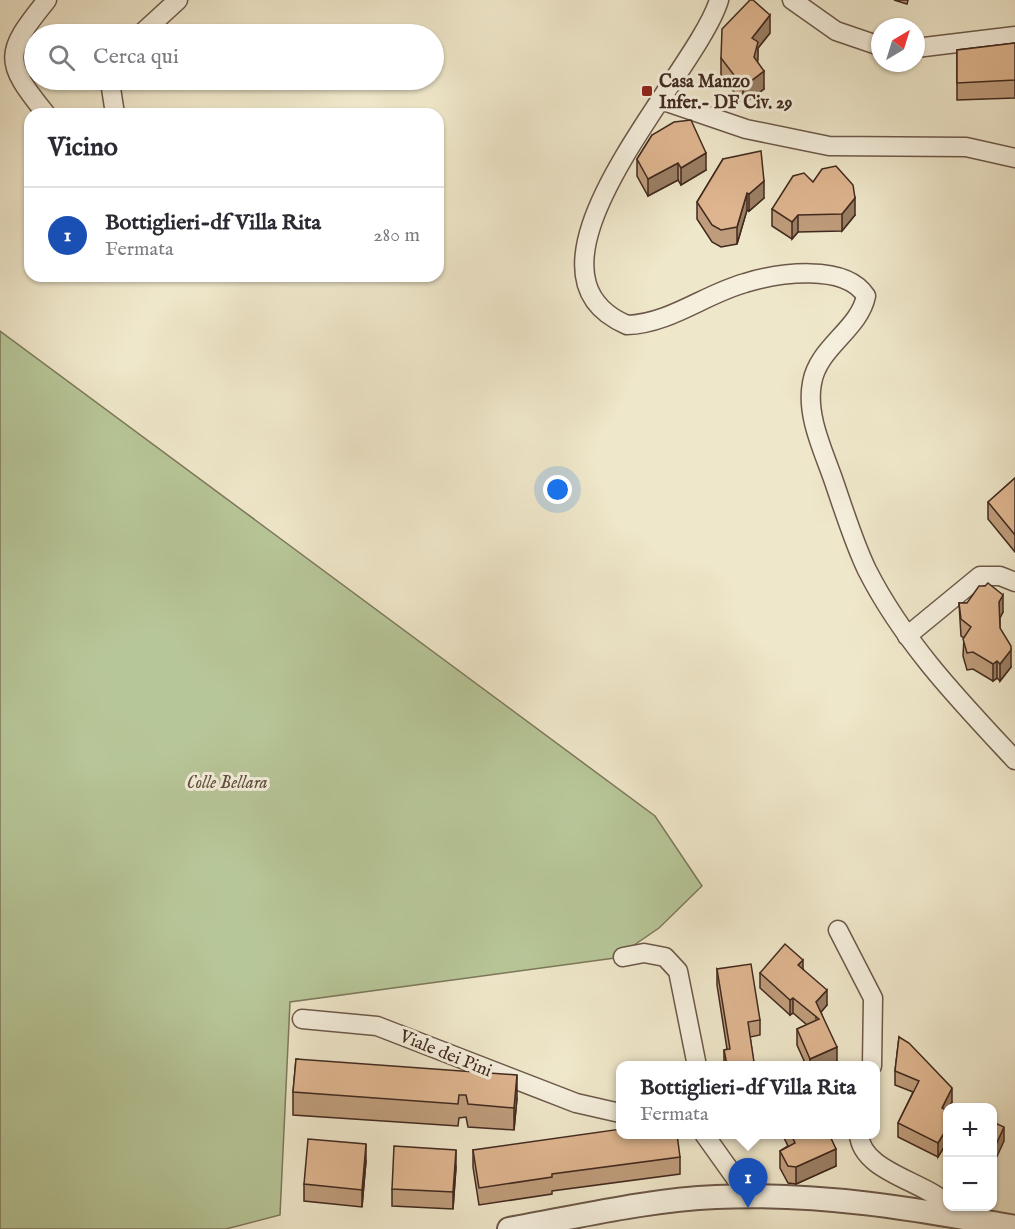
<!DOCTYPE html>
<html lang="it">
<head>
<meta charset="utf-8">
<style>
	:root { --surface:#fff; --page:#f2f2f3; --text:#2b2b33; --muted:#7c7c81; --line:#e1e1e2; --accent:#8f2418 }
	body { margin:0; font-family:"IM FELL English",serif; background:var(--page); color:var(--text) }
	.controls { position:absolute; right:18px; bottom:18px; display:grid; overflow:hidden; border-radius:12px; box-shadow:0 2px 4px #0004 }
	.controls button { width:54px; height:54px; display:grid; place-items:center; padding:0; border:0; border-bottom:2px solid var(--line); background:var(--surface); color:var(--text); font:30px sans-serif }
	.compass { position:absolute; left:871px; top:18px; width:54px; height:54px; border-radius:50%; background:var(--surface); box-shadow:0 2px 4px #0004; rotate:38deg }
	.you { position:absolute; left:558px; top:490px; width:21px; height:21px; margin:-15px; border:4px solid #fff; border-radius:50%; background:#1a73e8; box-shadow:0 0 0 9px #1a73e833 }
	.badge { display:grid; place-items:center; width:39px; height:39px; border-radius:50%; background:var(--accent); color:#fff; font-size:20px; font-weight:700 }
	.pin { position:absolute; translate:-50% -50px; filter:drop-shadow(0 2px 3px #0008) }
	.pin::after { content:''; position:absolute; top:32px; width:21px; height:18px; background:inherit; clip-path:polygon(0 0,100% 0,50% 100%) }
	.popup { position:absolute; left:616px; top:1061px; width:264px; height:78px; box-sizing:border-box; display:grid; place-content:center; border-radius:12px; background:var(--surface); filter:drop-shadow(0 2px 4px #0005); font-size:20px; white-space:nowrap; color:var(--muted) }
	.popup b { font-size:22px; color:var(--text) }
	.popup::after { content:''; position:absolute; left:50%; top:100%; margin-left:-12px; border:12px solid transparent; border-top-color:var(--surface) }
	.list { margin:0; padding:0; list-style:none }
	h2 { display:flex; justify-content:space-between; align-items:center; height:78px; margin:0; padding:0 24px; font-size:26px }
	h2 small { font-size:20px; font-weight:400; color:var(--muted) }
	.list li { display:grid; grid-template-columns:39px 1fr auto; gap:18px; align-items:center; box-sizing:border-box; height:96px; padding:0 24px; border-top:2px solid var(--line) }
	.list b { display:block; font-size:22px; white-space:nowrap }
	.list p { margin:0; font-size:20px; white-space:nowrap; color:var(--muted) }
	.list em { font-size:20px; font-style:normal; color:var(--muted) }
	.icon { flex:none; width:33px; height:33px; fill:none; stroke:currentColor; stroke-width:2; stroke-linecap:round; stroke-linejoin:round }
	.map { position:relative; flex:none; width:1015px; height:1229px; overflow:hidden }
	.search { position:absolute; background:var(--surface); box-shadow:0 2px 4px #0004; left:24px; top:24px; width:420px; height:66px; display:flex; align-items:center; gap:15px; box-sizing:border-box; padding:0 21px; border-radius:33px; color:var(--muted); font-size:22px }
	.panel { position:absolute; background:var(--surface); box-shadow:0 2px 4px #0004; left:24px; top:108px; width:420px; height:174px; border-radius:18px }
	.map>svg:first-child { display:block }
</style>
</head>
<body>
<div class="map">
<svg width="1015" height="1229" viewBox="0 0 1015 1229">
	<rect width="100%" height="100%" fill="#efe7ca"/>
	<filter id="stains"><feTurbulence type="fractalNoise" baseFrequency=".00333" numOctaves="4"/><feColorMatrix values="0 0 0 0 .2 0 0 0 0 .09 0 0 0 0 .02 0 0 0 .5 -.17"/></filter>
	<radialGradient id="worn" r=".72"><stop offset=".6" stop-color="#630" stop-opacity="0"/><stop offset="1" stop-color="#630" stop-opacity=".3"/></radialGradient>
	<polygon fill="#b7c698" stroke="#7c785b" stroke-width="1.5" points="0,331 655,816 702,886 659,928 615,958 290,1002 280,1215 226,1229 0,1229"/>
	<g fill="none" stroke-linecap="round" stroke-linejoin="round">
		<defs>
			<g id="minor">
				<path d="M719 0C697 74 499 270 627 325 669 324 705 294 745 283 778 273 845 263 866 296 859 330 818 347 812 383 806 414 822 448 832 476 843 507 853 541 867 570 904 643 960 701 1015 760"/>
				<polyline points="792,0 836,31 880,46"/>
				<polyline points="141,34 178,0"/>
				<polyline points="916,48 1015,36"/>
				<polyline points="112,80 111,88 115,114"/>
				<polyline points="661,100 746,129 829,146 966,147 1015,158"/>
				<path d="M46 114C3 61 4 53 47 0"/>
				<polyline points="907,636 980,576 1000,576 1015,582"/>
				<polyline points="838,930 873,998 872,1066"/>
				<polyline points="623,957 644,953 665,957 678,971 697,1066"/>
				<polyline points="302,1019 377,1026 576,1103 620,1113"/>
				<polyline points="704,1134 749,1197"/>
				<path d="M859 1134C861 1172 925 1181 948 1205"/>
			</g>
			<path id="tertiary" d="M509 1229C577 1217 647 1200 716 1197 817 1192 916 1209 1015 1227"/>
		</defs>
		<use href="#minor" stroke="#6c5849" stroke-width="21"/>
		<use href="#tertiary" stroke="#6c5849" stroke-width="26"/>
		<use href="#minor" stroke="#f5efdd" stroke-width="18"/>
		<use href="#tertiary" stroke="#f5efdd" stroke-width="22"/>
	</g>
	<g fill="#bf9c7b" stroke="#40291e" stroke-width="1.5">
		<polygon points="894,0 908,0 907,4"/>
		<polygon points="770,33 758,48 757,62 764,89 743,104 721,75 721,58"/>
		<polygon points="1015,43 1015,98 957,100 957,50"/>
		<polygon points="652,135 706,170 681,185 678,180 648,196 637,176 637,159"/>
		<polygon points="723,159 764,198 749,211 747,210 737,244 721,247 712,242 697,219 697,202"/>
		<polygon points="813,182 855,215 842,231 798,232 792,239 772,226 772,209"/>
		<polygon points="1015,478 1015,552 988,519 988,502"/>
		<polygon points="959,603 967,603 1003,612 1000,618 1000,628 1011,667 1000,681 997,678 993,681 973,669 967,670 963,656 964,638 961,636"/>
		<polygon points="717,969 760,1020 760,1035 750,1037 754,1065 724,1065 724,1050 727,1049 717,985"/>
		<polygon points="803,969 827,1005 821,1012 837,1062 829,1065 806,1065 797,1045 797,1029 807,1025 793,1013 790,1015 760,988 760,973"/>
		<polygon points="899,1037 952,1102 948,1107 948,1149 944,1147 938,1157 898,1137 898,1123 913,1092 895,1085 895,1071"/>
		<polygon points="296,1059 517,1098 514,1130 468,1127 466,1117 459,1118 458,1126 293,1115 293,1092"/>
		<polygon points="782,1134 829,1134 836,1166 796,1184 788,1183 780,1168 780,1151 788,1146"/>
		<polygon points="473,1150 680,1157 680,1174 552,1191 552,1194 479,1205 473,1167"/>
		<polygon points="366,1161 362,1207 304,1201 304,1184"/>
		<polygon points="456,1167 453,1209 392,1206 392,1189"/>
	</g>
	<g fill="#9b7f64" stroke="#40291e" stroke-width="1.5">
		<polygon points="770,15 770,33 758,48 758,60 754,74 752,38"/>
		<polygon points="764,71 764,89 743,104 743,87"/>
		<polygon points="706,153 706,170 681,185 681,168"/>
		<polygon points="678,163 678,180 648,196 648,179"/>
		<polygon points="764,181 764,198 749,211 749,194"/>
		<polygon points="747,193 747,210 737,244 737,227"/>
		<polygon points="855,198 855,215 842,231 842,214"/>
		<polygon points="798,215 798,232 792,239 792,222"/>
		<polygon points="1003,595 1003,612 999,619 999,602"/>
		<polygon points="1011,650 1011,667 1000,681 1000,664"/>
		<polygon points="997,661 997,678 993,681 993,664"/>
		<polygon points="803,960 803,975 798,965"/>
		<polygon points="827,990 827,1005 816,1018 816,1002"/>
		<polygon points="793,998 793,1013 790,1015 790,1000"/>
		<polygon points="837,1047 837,1062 829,1065 810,1065 810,1059"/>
		<polygon points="517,1075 517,1098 514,1130 514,1108"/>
		<polygon points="952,1088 952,1102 949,1107 948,1107 948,1111 942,1108"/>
		<polygon points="1004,1127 1004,1141 993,1165 993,1151"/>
		<polygon points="944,1133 944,1147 938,1157 938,1143"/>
		<polygon points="366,1144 366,1161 362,1207 362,1190"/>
		<polygon points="836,1149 836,1166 796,1184 796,1167"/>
		<polygon points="456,1150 456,1167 453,1209 453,1192"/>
	</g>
	<g fill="#deb58f" stroke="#40291e" stroke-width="1.5">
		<polygon points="750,0 753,0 770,15 752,38 758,42 754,57 764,71 743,87 721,58 722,29"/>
		<polygon points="1015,43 1015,80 957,83 957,50"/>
		<polygon points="691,120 706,153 681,168 678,163 648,179 637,159 652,135 674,122"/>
		<polygon points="761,151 764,181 749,194 747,193 737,227 721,230 712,225 697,202 723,159"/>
		<polygon points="836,166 853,185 855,198 842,214 798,215 792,222 772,209 793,176 804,173 813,182 822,169"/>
		<polygon points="1015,478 1015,535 988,502"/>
		<polygon points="988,583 1003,595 999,602 1000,628 1011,646 1011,650 1000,664 997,661 993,664 973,652 967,653 963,639 971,627 961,619 959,603 967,603 979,586 985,586"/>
		<polygon points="785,944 803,960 798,965 827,990 816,1002 837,1047 810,1059 797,1029 819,1019 793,998 790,1000 760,973"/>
		<polygon points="751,964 760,1020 748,1022 754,1062 749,1065 727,1065 724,1050 730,1049 717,969"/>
		<polygon points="899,1037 909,1043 952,1088 942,1108 948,1111 948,1135 944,1133 938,1143 898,1123 919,1081 895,1071"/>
		<polygon points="296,1059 517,1075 514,1108 468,1104 466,1095 459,1095 458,1104 293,1092"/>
		<polygon points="993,1122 1004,1127 993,1151"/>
		<polygon points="621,1129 621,1134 677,1134 680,1157 552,1174 552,1177 479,1188 473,1150"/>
		<polygon points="791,1134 829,1134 836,1149 796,1167 788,1166 780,1151 795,1143"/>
		<polygon points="308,1139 366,1144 362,1190 304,1184"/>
		<polygon points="394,1146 456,1150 453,1192 392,1189"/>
	</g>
	<rect fill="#8f2418" stroke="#f5efdd" stroke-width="2" x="641" y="85" width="12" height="12" rx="3"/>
	<g text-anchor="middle" stroke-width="6" stroke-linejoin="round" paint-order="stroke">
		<g font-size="18" font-weight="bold" fill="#40291e" stroke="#f5efdd" text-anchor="start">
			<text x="659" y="87">Casa Manzo<tspan x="659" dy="21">Infer.- DF Civ. 29</tspan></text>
		</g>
		<g font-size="18" font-style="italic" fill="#5e503c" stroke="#f5efdd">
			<text x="227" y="788">Colle Bellara</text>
		</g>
		<g font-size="18" fill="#40291e" stroke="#f5efdd">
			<text transform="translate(446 1053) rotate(22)" y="6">Viale dei Pini</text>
		</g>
	</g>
	<rect width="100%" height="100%" filter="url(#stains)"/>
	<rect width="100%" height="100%" fill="url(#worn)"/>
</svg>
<div class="controls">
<button>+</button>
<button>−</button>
</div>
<svg class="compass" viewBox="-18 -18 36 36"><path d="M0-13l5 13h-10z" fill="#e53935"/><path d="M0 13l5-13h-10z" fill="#7c7c81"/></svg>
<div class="you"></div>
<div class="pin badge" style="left:748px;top:1208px;background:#1a4fb4">1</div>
<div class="popup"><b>Bottiglieri-df Villa Rita</b>Fermata</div>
<div class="search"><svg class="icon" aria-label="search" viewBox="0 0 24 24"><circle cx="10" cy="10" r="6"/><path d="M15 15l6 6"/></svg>Cerca qui</div>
<section class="panel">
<h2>Vicino<small></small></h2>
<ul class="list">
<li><span class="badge" style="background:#1a4fb4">1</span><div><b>Bottiglieri-df Villa Rita</b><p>Fermata</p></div><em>280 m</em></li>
</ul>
</section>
</div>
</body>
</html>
